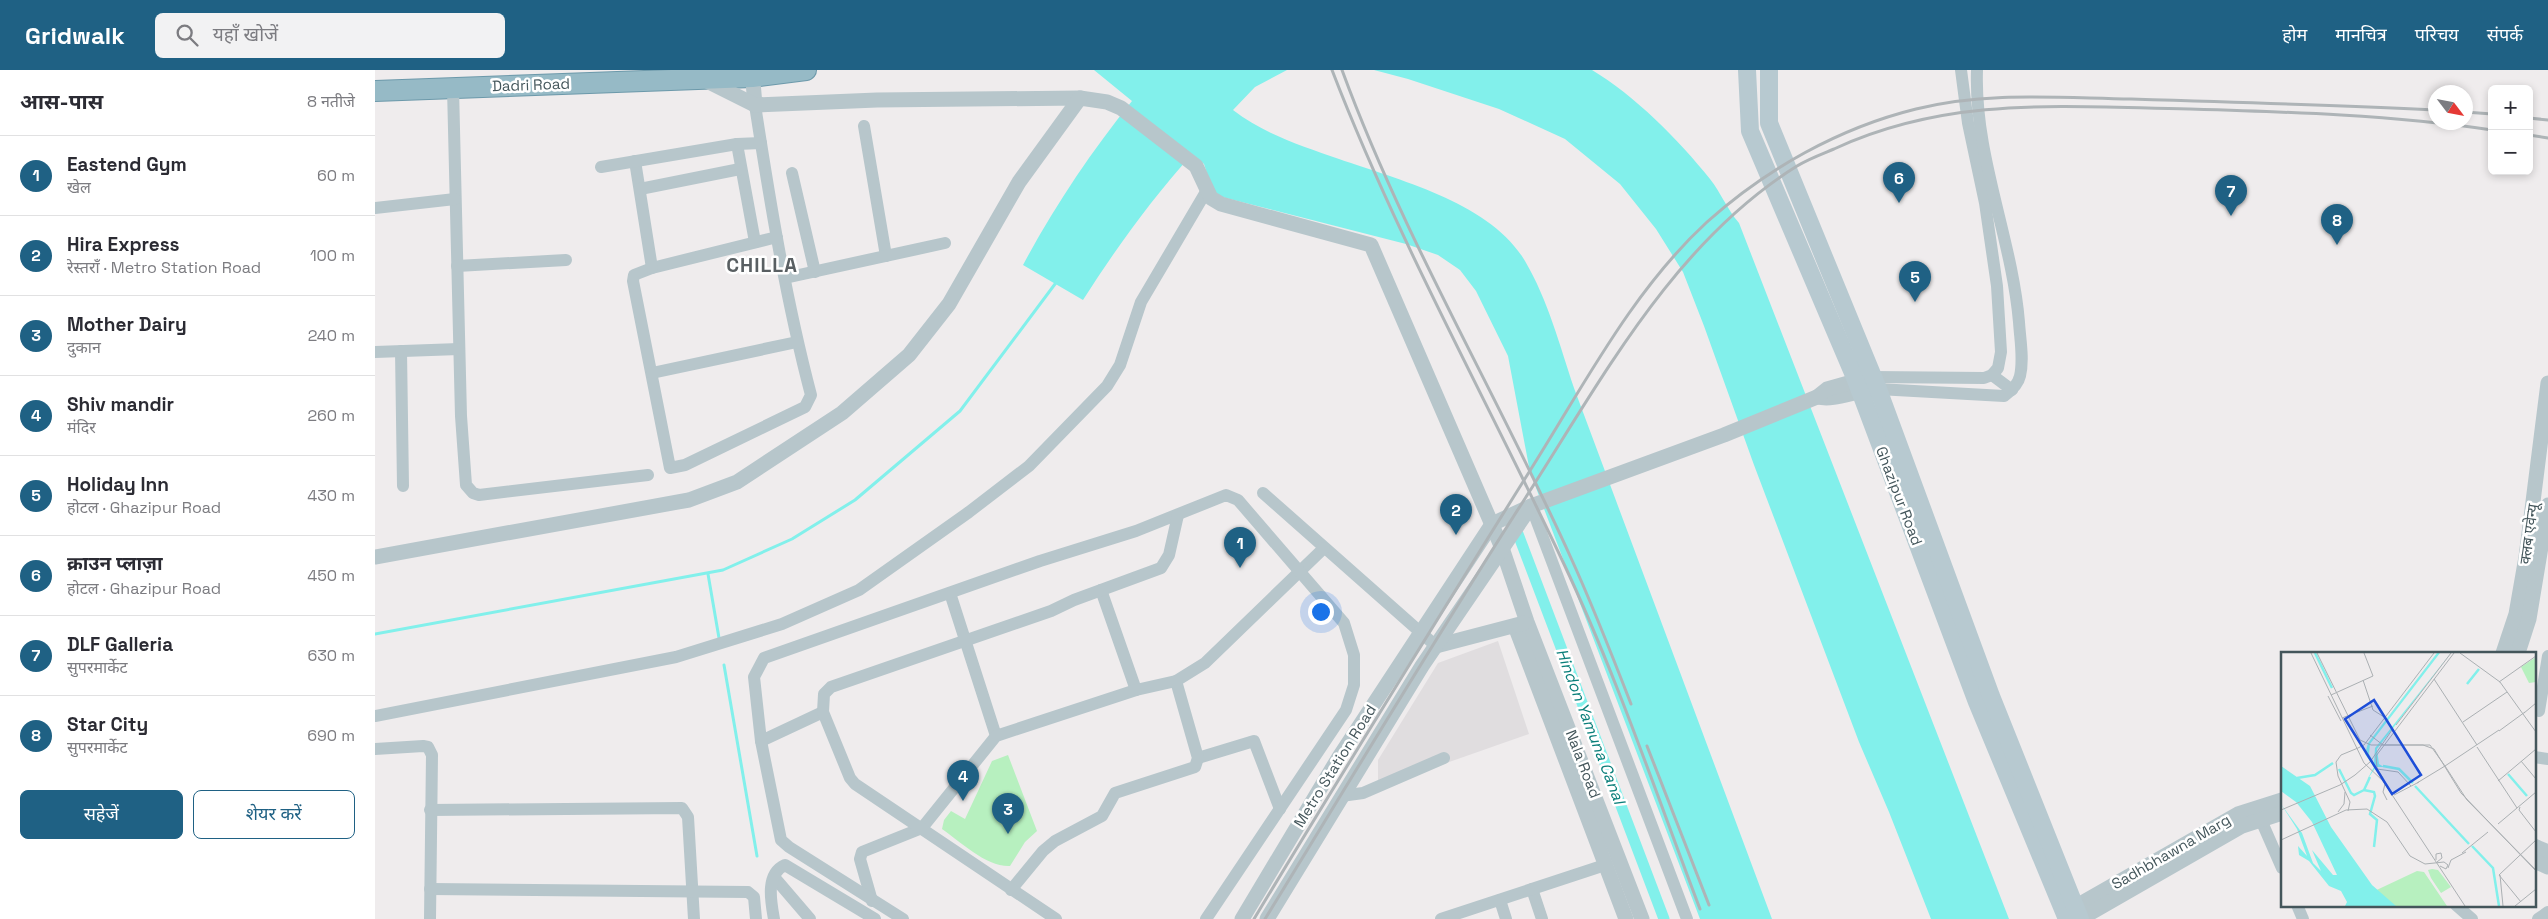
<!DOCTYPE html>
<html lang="hi">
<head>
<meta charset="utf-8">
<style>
	:root { --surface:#fff; --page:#f2f2f3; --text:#2b2b33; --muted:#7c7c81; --line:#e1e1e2; --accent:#1f6184 }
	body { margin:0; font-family:"Space Grotesk","Noto Sans Devanagari",sans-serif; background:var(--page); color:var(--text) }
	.controls { position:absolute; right:15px; top:15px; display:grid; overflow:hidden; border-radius:8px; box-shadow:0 2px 8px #0003 }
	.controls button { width:45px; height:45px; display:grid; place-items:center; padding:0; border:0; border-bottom:1px solid var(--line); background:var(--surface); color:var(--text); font:25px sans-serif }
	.compass { position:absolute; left:2053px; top:15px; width:45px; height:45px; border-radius:50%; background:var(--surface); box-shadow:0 2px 8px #0003; rotate:122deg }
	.you { position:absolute; left:945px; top:541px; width:18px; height:18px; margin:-12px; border:4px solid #fff; border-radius:50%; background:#1a73e8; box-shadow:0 0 0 8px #1a73e833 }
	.badge { display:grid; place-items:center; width:32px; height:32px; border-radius:50%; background:var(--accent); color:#fff; font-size:16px; font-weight:700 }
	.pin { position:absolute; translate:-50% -41px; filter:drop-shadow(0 1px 2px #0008) }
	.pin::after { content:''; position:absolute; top:26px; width:18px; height:15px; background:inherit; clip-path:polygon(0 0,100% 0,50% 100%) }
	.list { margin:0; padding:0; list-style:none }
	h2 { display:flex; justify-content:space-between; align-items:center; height:65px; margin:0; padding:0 20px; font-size:21px }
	h2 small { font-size:16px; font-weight:400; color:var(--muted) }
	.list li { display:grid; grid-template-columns:32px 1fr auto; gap:15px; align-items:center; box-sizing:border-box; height:80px; padding:0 20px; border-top:1px solid var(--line) }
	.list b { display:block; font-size:19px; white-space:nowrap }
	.list p { margin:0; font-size:16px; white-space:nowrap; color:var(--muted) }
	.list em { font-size:16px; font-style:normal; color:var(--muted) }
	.actions { display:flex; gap:10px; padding:15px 20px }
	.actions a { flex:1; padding:11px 0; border:1px solid var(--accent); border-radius:8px; text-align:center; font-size:18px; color:var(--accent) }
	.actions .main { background:var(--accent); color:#fff }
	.icon { flex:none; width:28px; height:28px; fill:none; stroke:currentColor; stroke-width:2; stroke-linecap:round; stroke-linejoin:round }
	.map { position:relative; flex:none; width:2173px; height:849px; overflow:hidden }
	header { display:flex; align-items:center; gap:30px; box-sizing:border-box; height:70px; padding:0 25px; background:var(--accent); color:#fff }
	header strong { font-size:24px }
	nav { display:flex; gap:28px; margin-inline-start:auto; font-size:18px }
	.search { width:350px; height:45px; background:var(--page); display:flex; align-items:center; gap:12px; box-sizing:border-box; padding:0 18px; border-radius:8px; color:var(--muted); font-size:19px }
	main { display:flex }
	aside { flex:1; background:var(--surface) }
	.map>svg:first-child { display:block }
</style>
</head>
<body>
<header>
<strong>Gridwalk</strong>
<div class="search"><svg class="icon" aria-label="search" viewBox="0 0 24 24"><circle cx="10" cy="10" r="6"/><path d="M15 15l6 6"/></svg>यहाँ खोजें</div>
<nav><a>होम</a><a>मानचित्र</a><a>परिचय</a><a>संपर्क</a></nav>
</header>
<main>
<aside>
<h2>आस-पास<small>8 नतीजे</small></h2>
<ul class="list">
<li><span class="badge">1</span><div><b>Eastend Gym</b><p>खेल</p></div><em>60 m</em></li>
<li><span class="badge">2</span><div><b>Hira Express</b><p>रेस्तराँ · Metro Station Road</p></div><em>100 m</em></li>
<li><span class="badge">3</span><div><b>Mother Dairy</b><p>दुकान</p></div><em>240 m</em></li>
<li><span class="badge">4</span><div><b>Shiv mandir</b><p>मंदिर</p></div><em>260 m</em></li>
<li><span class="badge">5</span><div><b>Holiday Inn</b><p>होटल · Ghazipur Road</p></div><em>430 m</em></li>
<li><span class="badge">6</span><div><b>क्राउन प्लाज़ा</b><p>होटल · Ghazipur Road</p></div><em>450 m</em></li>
<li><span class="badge">7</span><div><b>DLF Galleria</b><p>सुपरमार्केट</p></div><em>630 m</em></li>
<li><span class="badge">8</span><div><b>Star City</b><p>सुपरमार्केट</p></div><em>690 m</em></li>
</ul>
<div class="actions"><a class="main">सहेजें</a><a>शेयर करें</a></div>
</aside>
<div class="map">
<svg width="2173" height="849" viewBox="0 0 2173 849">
	<rect width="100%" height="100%" fill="#efeced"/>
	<polygon fill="#e0dddf" points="1123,571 1154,664 1003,717 1003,690 1063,593"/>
	<path fill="#b7f0bf" d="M633 685 662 761 650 772 635 796C611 797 586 772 567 759L569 750 576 741 590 749 617 691Z"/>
	<g fill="#82f0eb">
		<path d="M719 0H912L880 17 858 40C889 64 927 76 964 89 1024 110 1116 133 1150 191 1173 230 1185 276 1199 318L1397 849H1325L1155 402 1133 286 1101 221 1085 200 1063 185 1031 174 839 125 829 94 817 84C777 129 741 178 708 230L648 195C679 137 716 82 757 31Z"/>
		<path d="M999 0H1217C1259 25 1304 70 1335 109 1346 123 1352 139 1364 153L1634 849H1556L1514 742 1484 672 1379 395 1329 256 1308 202 1281 159 1245 114 1190 69 1124 39 1033 9Z"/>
	</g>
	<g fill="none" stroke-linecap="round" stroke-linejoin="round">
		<g stroke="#82f0eb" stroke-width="3">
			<polyline points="333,504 344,568"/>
			<polyline points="0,564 348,500 417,469 480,430 585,341 683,210"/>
			<polyline points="349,595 382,786"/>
		</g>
		<polyline stroke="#82f0eb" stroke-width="11" points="1143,464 1289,849"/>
		<defs>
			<polyline id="trunk" points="0,21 377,7 431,0"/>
		</defs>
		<use href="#trunk" stroke="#6c99aa" stroke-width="22"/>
		<g stroke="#b7c6cb" stroke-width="12">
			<polyline points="78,18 86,346 91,415 98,423 104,425 273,405"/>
			<path d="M380 35C395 132 411 230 436 325L430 337 310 395 295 398 258 211 259 205 277 198 402 167"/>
			<polyline points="489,56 511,186"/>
			<polyline points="362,74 380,172"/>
			<polyline points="260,91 277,198"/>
			<polyline points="226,97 362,74 386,73"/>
			<polyline points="417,103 440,202"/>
			<polyline points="265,119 365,99"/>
			<polyline points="0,138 80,129"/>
			<polyline points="82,196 191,190"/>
			<polyline points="410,208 570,173"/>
			<polyline points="26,281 28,416"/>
			<polyline points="0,282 84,279"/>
			<polyline points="277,303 422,272"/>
			<polyline points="1617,305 1637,320"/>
			<polyline points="1498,307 1609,308 1617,305 1623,298 1626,282 1622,216 1610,133 1593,53 1586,0"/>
			<path d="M1503 319 1629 326C1636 321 1643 315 1645 306 1649 289 1645 269 1644 252 1637 168 1599 86 1602 0"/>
			<polyline points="888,423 1061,576"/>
			<polyline points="1156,436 1312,849"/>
			<polyline points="726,520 761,620"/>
			<polyline points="575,523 621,666"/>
			<polyline points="2164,641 2173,586"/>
			<polyline points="0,646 301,587 407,554 484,520 594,442 654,396 732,316 745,295 766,232 832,120"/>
			<polyline points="386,671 448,642"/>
			<polyline points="0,679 48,676 53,677 57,685 55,849"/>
			<polyline points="2159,687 2173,689"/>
			<polyline points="823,688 879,671 905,739"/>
			<polyline points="966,726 988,723 1069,688"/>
			<polyline points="55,740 307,738 313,747 319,849"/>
			<polyline points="1886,750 1907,798"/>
			<polyline points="399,807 435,849"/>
			<polyline points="55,819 373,822 379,827 381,849"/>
			<polyline points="1157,819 1167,849"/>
			<polyline points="636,820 668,781 680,771 727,746 740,723 820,697 823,688 801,611"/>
			<polyline points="1125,830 1131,849"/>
			<polyline points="497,831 485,789 487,782 547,758 621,666 761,620 801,611 830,593 949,478"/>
			<polyline points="1922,835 1928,849"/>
			<polyline points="2081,835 2097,849"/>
			<path d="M399 849C396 832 390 804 410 795L500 849"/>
			<polyline points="528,849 414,777 406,770 386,671 379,607 389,588 665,491 761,461 851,425 863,430 969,553 979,585 979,615 971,640 831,849"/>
			<polyline points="681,849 480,714 475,708 448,642 449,624 456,617 676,541 699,530 786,498 794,485 803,445"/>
			<polyline points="1066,849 1230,795"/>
			<polyline points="2163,849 2173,842"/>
		</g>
		<g stroke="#b7c6cb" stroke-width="15">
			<polyline points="377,0 380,35"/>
			<polyline points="328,9 380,35 502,30 705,28 732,32 746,38 821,96 836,128 846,134 996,175 1127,478 1152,552 1267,849"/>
			<path d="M1442 327C1461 331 1478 321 1497 320"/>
			<polyline points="0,487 314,430 362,412 467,343 534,285 574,234 644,112 705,28"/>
			<polyline points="1140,556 1251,849"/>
			<polyline points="1061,576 1149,553"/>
			<polyline points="2128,583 2141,544 2151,487 2173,313"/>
			<polyline points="2143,583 2154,549 2173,435"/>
			<polyline points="2159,776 2173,782"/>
			<polyline points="2159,791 2173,797"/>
			<polyline points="1691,842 1863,744 1907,730"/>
			<polyline points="867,849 964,687 1117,454 1156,436 1349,365 1442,327 1452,319 1491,308"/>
			<polyline points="892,849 1047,596 1156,436"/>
			<polyline points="1705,849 1867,756 1907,743"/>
		</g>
		<g stroke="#b7c9d0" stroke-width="18">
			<polyline points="1372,0 1375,61 1481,310 1602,632 1692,849"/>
			<polyline points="1394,0 1394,53 1503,319 1616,626 1705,849"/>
		</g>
		<use href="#trunk" stroke="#96bac6" stroke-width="20"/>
		<g stroke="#aeb4b7" stroke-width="3">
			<path d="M957 0C1022 169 1111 328 1188 492 1241 604 1281 723 1325 839"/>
			<path d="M967 0C1029 169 1122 324 1196 488 1218 536 1237 585 1256 634"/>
			<polyline points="2090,42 2117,44"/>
			<polyline points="2154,48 2173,50"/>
			<polyline points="2154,65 2173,68"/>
			<polyline points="1272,676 1334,835"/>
			<path d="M879 849C970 698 1063 548 1156 399 1209 315 1258 220 1332 152 1391 99 1464 58 1541 39 1611 21 1685 28 1756 29 1858 32 1959 35 2060 40"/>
			<path d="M890 849C979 704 1066 559 1158 416 1232 300 1302 171 1422 96 1433 89 1447 84 1459 79 1575 25 1691 37 1814 39 1915 42 2017 45 2117 60"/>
		</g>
	</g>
	<g text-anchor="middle" stroke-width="5" stroke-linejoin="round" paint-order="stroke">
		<g font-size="15" fill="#44565b" stroke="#fff">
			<text transform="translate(156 15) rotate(-2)" y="5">Dadri Road</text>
			<text transform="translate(1524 426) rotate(69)" y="5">Ghazipur Road</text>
			<text transform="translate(2154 464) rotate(-82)" y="5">क्लब एवेन्यू</text>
			<text transform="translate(1208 694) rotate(69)" y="5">Nala Road</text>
			<text transform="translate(960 696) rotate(-58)" y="5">Metro Station Road</text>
			<text transform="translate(1796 782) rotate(-30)" y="5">Sadhbhawna Marg</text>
		</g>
		<g font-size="16" font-style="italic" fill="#097e79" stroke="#fff">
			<text transform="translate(1216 656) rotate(69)" y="6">Hindon Yamuna Canal</text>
		</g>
		<g font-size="20" font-weight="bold" letter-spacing="1" fill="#595f62" stroke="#fff">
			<text x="387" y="202">CHILLA</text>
		</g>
	</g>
	<g transform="translate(1906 582)">
		<rect width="255" height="255" fill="#efeced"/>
		<path d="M255 5V30L248 31 240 15ZM151 217 157 218 170 235 160 241 150 226 147 218ZM136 219 143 220 166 254H69L68 251Z" fill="#b7f0bf"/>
		<path d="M156 1H159L89 92 88 102 93 111 94 96 170 1 96 97 98 112 103 115H95L86 128 93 115 84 102 87 91ZM0 114 29 134 50 175 91 233 115 254H64L66 250 60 239 48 234 28 209 18 203 17 194 26 204 16 177 0 152 21 181 32 211 40 219 31 198 52 223H56L31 170 15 150 0 139Z" fill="#82f0eb"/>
		<path fill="none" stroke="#82f0eb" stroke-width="2.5" d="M34 1 51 36M186 32 198 17M102 114 118 117 132 131M58 117 70 141 73 143 83 138M227 122 246 144M89 125 83 138 93 140 94 144 89 162 96 168 93 195M16 126 34 123 52 111M134 134 188 192M191 194 212 216 218 254"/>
		<path fill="none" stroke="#abb0b3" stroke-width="1" d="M30 1 83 111 102 129 184 254M36 1 79 88 90 93H142L153 97 180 141 255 219M179 1 219 30 242 62M153 27 196 93M82 28 92 58 103 65M218 30 255 4M50 43 92 24 83 1M47 44 60 69M243 61 255 51M242 62 255 80M61 66 92 54M182 70 226 40M115 73 170 1M218 79 244 60M89 83 102 93M102 93H149L164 114 218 78M196 95 236 156M77 96 83 93 153 1M240 109 255 127M96 117 117 120 130 134M102 126 96 116 95 104 173 1M217 129 255 97M136 131 164 114 186 148 255 218M104 132 102 140 106 148M113 143 138 130M239 155 238 158 255 180M0 158 59 133 74 123 89 110 111 78M67 159 69 150 57 124 55 110 60 103 77 96M57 160 63 152 64 140M217 172 255 140M0 188 65 158 86 157 106 170 129 204 144 212 163 210 167 213 165 217 159 214M181 201 207 180M155 208V202L160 201 161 206 156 210M167 216 170 208 185 200M219 223 222 254M240 250 218 223 255 188M234 254 255 237"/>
		<path fill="#1d4ed8" fill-opacity="0.15" stroke="#1d4ed8" stroke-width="2.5" d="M93 48 140 123 111 142 64 67Z"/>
		<rect width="255" height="255" fill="none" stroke="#44565b" stroke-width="2.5"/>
	</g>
</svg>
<div class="controls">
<button>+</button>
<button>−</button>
</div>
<svg class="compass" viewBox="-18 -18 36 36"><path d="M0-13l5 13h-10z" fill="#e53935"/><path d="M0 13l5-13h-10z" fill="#7c7c81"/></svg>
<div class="you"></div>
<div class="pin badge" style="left:865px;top:498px">1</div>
<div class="pin badge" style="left:1081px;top:465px">2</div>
<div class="pin badge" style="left:633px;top:764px">3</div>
<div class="pin badge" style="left:588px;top:731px">4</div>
<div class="pin badge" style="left:1540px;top:232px">5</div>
<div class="pin badge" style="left:1524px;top:133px">6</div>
<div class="pin badge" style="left:1856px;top:146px">7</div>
<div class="pin badge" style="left:1962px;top:175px">8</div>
</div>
</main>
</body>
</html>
